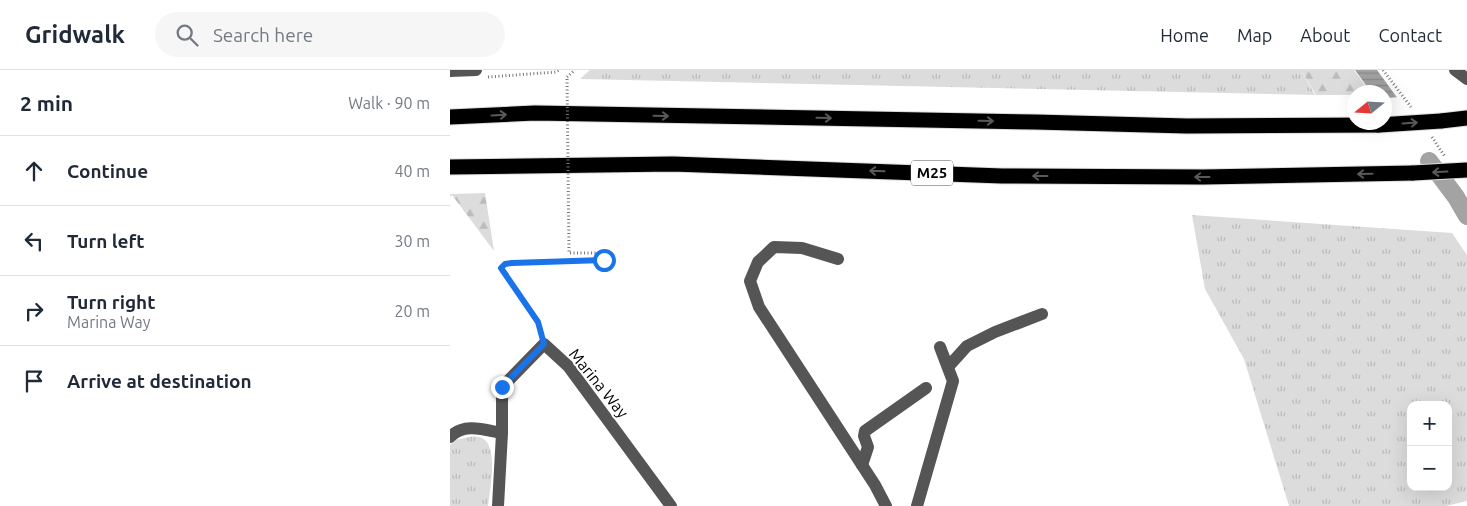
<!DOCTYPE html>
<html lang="en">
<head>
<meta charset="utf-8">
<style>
	:root { --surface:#fff; --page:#f6f6f7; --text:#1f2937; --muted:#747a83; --line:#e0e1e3 }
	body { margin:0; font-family:Ubuntu,sans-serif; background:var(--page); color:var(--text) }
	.controls { position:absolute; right:15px; bottom:15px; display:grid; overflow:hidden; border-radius:10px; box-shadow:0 5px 20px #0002 }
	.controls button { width:45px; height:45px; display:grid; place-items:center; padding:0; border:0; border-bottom:1px solid var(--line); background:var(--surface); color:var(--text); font:25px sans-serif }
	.compass { position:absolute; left:897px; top:15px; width:45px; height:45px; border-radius:50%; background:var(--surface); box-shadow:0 5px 20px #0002; rotate:252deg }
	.stop { position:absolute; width:15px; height:15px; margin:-11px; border:4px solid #1a73e8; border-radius:50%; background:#fff }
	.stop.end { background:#1a73e8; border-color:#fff; box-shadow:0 1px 5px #0008 }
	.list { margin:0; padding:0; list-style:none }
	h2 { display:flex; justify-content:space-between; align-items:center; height:65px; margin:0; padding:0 20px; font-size:21px }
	h2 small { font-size:16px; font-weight:400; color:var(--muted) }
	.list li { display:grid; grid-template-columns:32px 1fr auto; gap:15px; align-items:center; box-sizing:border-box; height:70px; padding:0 20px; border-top:1px solid var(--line) }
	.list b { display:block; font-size:19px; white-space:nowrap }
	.list p { margin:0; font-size:16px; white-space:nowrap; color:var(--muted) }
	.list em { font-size:16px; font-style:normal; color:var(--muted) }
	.icon { flex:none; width:28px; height:28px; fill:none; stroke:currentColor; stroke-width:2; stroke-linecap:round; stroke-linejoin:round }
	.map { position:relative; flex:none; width:1017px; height:436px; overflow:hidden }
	header { display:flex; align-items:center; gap:30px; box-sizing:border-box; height:70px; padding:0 25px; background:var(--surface); border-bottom:1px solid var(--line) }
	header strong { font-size:24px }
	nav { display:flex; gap:28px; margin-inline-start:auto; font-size:18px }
	.search { width:350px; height:45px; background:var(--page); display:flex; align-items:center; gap:12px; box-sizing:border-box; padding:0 18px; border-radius:28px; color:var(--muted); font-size:19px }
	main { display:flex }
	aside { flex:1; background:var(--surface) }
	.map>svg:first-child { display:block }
</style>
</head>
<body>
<header>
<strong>Gridwalk</strong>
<div class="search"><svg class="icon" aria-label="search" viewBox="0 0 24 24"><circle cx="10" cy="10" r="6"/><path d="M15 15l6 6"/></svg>Search here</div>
<nav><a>Home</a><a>Map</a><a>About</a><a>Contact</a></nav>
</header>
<main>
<aside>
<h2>2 min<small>Walk · 90 m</small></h2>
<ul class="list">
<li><svg class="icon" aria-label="ahead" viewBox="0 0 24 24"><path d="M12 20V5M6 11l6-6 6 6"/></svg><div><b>Continue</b></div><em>40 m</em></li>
<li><svg class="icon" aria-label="left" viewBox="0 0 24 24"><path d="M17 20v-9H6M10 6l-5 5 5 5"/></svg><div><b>Turn left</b></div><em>30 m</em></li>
<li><svg class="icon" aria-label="right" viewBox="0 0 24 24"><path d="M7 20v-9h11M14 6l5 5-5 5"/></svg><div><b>Turn right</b><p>Marina Way</p></div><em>20 m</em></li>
<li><svg class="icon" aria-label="arrive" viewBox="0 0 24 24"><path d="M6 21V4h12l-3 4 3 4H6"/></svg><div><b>Arrive at destination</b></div></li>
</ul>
</aside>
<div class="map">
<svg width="1017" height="436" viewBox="0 0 1017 436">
	<defs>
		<pattern id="grass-tufts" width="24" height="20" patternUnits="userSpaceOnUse" patternTransform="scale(1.25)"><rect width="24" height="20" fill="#dcdcdc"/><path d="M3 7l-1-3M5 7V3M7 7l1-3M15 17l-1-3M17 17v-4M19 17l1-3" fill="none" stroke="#bbb"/></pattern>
		<pattern id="forest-firs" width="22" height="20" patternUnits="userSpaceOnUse" patternTransform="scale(1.25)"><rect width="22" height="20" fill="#dcdcdc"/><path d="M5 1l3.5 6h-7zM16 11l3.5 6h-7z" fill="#bbb"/></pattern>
		<pattern id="water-rules" width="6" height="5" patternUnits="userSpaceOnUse" patternTransform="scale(1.25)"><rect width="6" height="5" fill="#a3a3a3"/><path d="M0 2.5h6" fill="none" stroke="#8b8b8b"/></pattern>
	</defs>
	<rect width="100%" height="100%" fill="#fff"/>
	<g fill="url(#grass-tufts)" fill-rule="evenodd">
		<polygon points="140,0 851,0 865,25 130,9"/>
		<path d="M742 145 1002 163 1017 185V431L996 436H839L794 289 755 219ZM961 335H998V417H961Z"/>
		<path d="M24 366C26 367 29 366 32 368 49 376 40 420 38 436H0V375L5 370Z"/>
	</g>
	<g fill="url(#forest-firs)">
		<polygon points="851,0 904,0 920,22 904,22 904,25 866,25"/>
		<polygon points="35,123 44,181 2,125 0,127 0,124"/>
	</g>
	<polygon fill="url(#water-rules)" points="905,0 927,0 999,99 935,41 934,22 921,22"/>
	<polygon fill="#fff" points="950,27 1001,97 976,102 934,45 935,28"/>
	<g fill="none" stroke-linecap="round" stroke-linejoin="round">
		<polyline stroke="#a3a3a3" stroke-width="18" points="979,91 1006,127 1017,146"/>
		<defs>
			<g id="highway">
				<polyline points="0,47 85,43 585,52 737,56 929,55"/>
				<polyline points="991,51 1017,48"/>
				<polyline points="0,97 223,94 552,106 753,107 963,103"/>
			</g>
		</defs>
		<use href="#highway" stroke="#dbdbdb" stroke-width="17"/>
		<g stroke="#777" stroke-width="3" stroke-dasharray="1 2.5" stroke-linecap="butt">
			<polyline points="933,0 961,37"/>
			<polyline points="38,7 106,2 109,0"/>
			<polyline points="117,7 125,0"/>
			<polyline points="982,67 995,87"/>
			<polyline points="62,193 55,194 51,198 88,252 91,262"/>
		</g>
		<g stroke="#555" stroke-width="12">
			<polyline points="1005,0 1017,9"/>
			<polyline points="0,1 26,0"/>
			<polyline points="388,189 352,178 324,177 308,192 300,211 309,237 425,415 436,436"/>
			<polyline points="498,297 517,276 545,262 592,244"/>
			<path d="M0 367C14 352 35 360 52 363"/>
			<polyline points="412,395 418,377 414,366 415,361 476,318"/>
			<polyline points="48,436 52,363 52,317 94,274 118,296 221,436"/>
			<polyline points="467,436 503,311 490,277"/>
		</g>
		<use href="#highway" stroke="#000" stroke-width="15"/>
		<defs>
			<g id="highway-bridge">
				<polyline points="929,55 991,51"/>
				<polyline points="963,103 1017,100"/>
			</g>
		</defs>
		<use href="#highway-bridge" stroke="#dbdbdb" stroke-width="17" stroke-linecap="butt"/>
		<polyline stroke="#777" stroke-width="3" stroke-dasharray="1 2.5" stroke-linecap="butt" points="62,193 154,191 154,183 119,183 117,7"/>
		<use href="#highway-bridge" stroke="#000" stroke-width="15"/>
	</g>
	<defs><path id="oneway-shaft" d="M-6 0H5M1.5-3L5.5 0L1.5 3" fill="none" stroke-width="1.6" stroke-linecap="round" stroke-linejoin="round" transform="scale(1.25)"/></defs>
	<g stroke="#595959">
		<use href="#oneway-shaft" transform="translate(49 45) rotate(-3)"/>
		<use href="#oneway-shaft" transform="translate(211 46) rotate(1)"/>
		<use href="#oneway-shaft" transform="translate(374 48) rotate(1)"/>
		<use href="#oneway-shaft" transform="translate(536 51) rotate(1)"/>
		<use href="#oneway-shaft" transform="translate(960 53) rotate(-4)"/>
		<use href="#oneway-shaft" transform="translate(427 101) rotate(-178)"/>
		<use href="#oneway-shaft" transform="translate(990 102) rotate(177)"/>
		<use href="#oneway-shaft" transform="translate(915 104) rotate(179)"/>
		<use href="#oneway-shaft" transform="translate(590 106) rotate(-180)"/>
		<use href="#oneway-shaft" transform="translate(752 107) rotate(180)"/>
	</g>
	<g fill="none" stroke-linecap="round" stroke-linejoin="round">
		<polyline stroke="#1a73e8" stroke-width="6" points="52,317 94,274 88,252 51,198 55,194 62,193 154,190"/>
	</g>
	<g text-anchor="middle" stroke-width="4" stroke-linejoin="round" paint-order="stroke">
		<rect fill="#fff" stroke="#4c4c4c" stroke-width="1" x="461" y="90.5" width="42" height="25" rx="4"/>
		<g font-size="15" font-weight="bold" fill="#000">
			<text x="482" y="108">M25</text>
		</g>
		<g font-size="16" fill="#000" stroke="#fff">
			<text transform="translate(149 313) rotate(51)" y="6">Marina Way</text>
		</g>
	</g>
</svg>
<div class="controls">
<button>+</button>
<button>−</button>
</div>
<svg class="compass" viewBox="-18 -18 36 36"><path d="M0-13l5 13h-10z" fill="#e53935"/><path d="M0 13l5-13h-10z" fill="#747a83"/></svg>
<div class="stop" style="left:154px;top:190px"></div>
<div class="stop end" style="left:52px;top:317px"></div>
</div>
</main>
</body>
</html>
